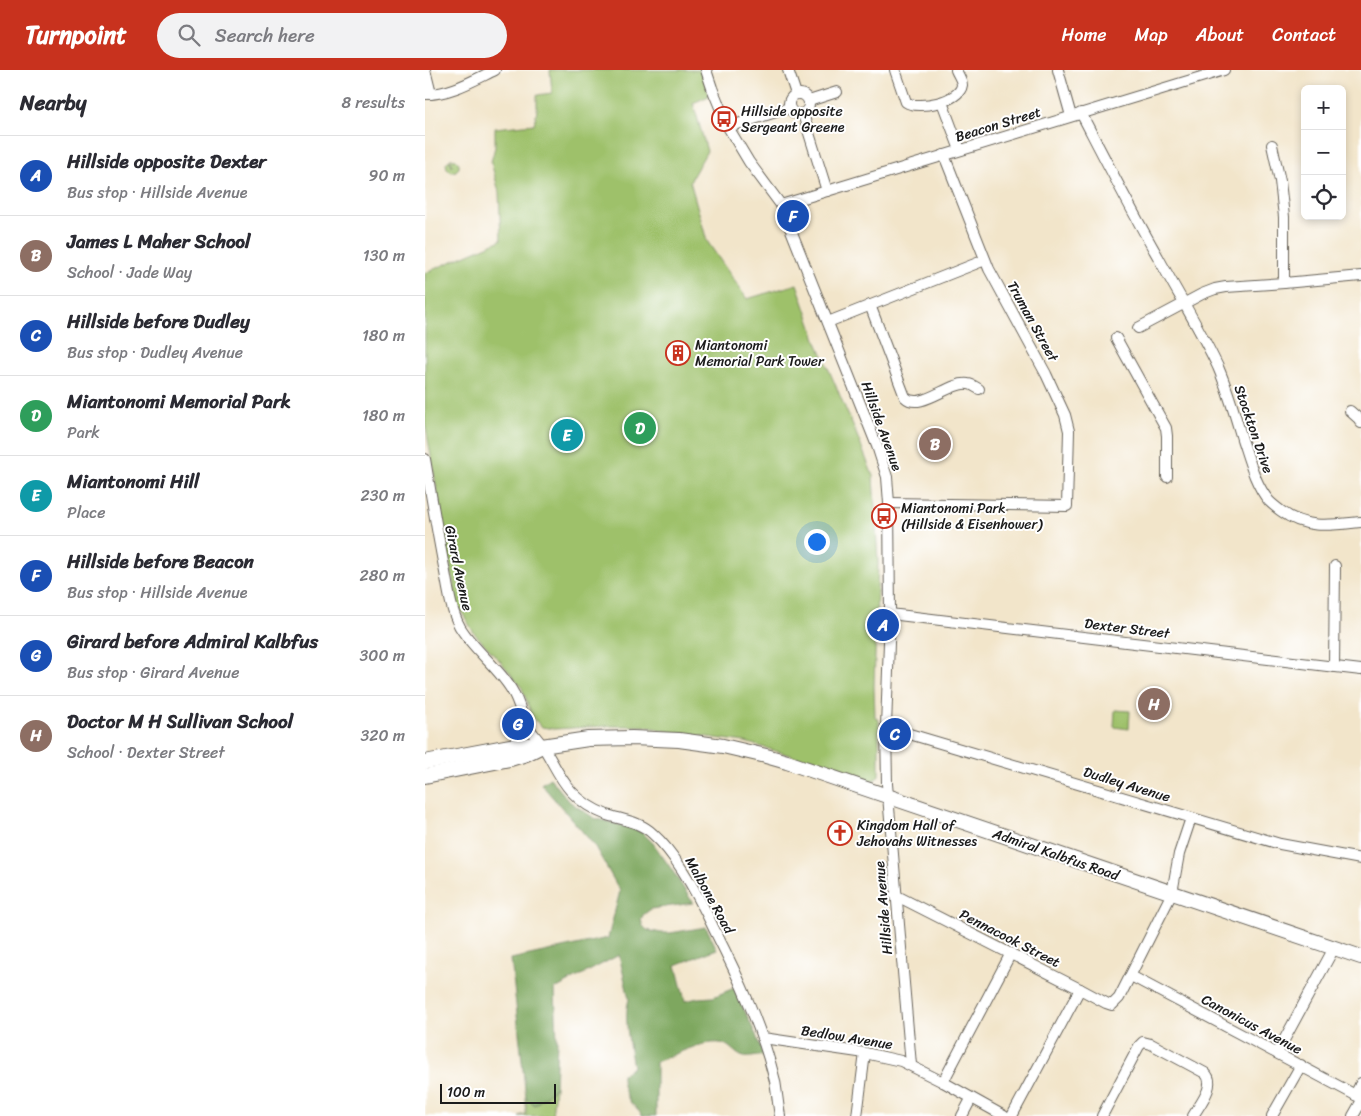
<!DOCTYPE html>
<html lang="en">
<head>
<meta charset="utf-8">
<style>
	:root { --surface:#fff; --page:#f2f2f3; --text:#2b2b33; --muted:#7c7c81; --line:#e1e1e2; --accent:#c8321e }
	body { margin:0; font-family:Sriracha,sans-serif; background:var(--page); color:var(--text) }
	.controls { position:absolute; right:15px; top:15px; display:grid; overflow:hidden; border-radius:8px; box-shadow:0 2px 8px #0003 }
	.controls button { width:45px; height:45px; display:grid; place-items:center; padding:0; border:0; border-bottom:1px solid var(--line); background:var(--surface); color:var(--text); font:25px sans-serif }
	.scale { position:absolute; left:15px; bottom:12px; width:116px; box-sizing:border-box; padding-left:5px; border:2px solid #1c1c1c; border-top:0; font-size:14px; line-height:18px; white-space:nowrap; color:#1c1c1c; -webkit-text-stroke:4px #fff; paint-order:stroke }
	.you { position:absolute; left:391px; top:471px; width:18px; height:18px; margin:-12px; border:4px solid #fff; border-radius:50%; background:#1a73e8; box-shadow:0 0 0 8px #1a73e833 }
	.badge { display:grid; place-items:center; width:32px; height:32px; border-radius:50%; background:var(--accent); color:#fff; font-size:16px; font-weight:700 }
	.pin { position:absolute; translate:-50% -50%; border:2px solid #fff; box-shadow:0 1px 5px #0006 }
	.list { margin:0; padding:0; list-style:none }
	h2 { display:flex; justify-content:space-between; align-items:center; height:65px; margin:0; padding:0 20px; font-size:21px }
	h2 small { font-size:16px; font-weight:400; color:var(--muted) }
	.list li { display:grid; grid-template-columns:32px 1fr auto; gap:15px; align-items:center; box-sizing:border-box; height:80px; padding:0 20px; border-top:1px solid var(--line) }
	.list b { display:block; font-size:19px; white-space:nowrap }
	.list p { margin:0; font-size:16px; white-space:nowrap; color:var(--muted) }
	.list em { font-size:16px; font-style:normal; color:var(--muted) }
	.icon { flex:none; width:28px; height:28px; fill:none; stroke:currentColor; stroke-width:2; stroke-linecap:round; stroke-linejoin:round }
	.map { position:relative; flex:none; width:936px; height:1046px; overflow:hidden }
	header { display:flex; align-items:center; gap:30px; box-sizing:border-box; height:70px; padding:0 25px; background:var(--accent); color:#fff }
	header strong { font-size:24px }
	nav { display:flex; gap:28px; margin-inline-start:auto; font-size:18px }
	.search { width:350px; height:45px; background:var(--page); display:flex; align-items:center; gap:12px; box-sizing:border-box; padding:0 18px; border-radius:28px; color:var(--muted); font-size:19px }
	main { display:flex }
	aside { flex:1; background:var(--surface) }
	.map>svg:first-child { display:block }
</style>
</head>
<body>
<header>
<strong>Turnpoint</strong>
<div class="search"><svg class="icon" aria-label="search" viewBox="0 0 24 24"><circle cx="10" cy="10" r="6"/><path d="M15 15l6 6"/></svg>Search here</div>
<nav><a>Home</a><a>Map</a><a>About</a><a>Contact</a></nav>
</header>
<main>
<aside>
<h2>Nearby<small>8 results</small></h2>
<ul class="list">
<li><span class="badge" style="background:#1a4fb4">A</span><div><b>Hillside opposite Dexter</b><p>Bus stop · Hillside Avenue</p></div><em>90 m</em></li>
<li><span class="badge" style="background:#8d6e63">B</span><div><b>James L Maher School</b><p>School · Jade Way</p></div><em>130 m</em></li>
<li><span class="badge" style="background:#1a4fb4">C</span><div><b>Hillside before Dudley</b><p>Bus stop · Dudley Avenue</p></div><em>180 m</em></li>
<li><span class="badge" style="background:#2e9e5b">D</span><div><b>Miantonomi Memorial Park</b><p>Park</p></div><em>180 m</em></li>
<li><span class="badge" style="background:#0f9aa8">E</span><div><b>Miantonomi Hill</b><p>Place</p></div><em>230 m</em></li>
<li><span class="badge" style="background:#1a4fb4">F</span><div><b>Hillside before Beacon</b><p>Bus stop · Hillside Avenue</p></div><em>280 m</em></li>
<li><span class="badge" style="background:#1a4fb4">G</span><div><b>Girard before Admiral Kalbfus</b><p>Bus stop · Girard Avenue</p></div><em>300 m</em></li>
<li><span class="badge" style="background:#8d6e63">H</span><div><b>Doctor M H Sullivan School</b><p>School · Dexter Street</p></div><em>320 m</em></li>
</ul>
</aside>
<div class="map">
<svg width="936" height="1046" viewBox="0 0 936 1046">
	<rect width="100%" height="100%" fill="#fff"/>
	<filter id="ink" filterUnits="userSpaceOnUse"><feTurbulence type="fractalNoise" baseFrequency=".02" numOctaves="2"/><feDisplacementMap in="SourceGraphic" scale="10" xChannelSelector="R" yChannelSelector="G"/><feConvolveMatrix kernelMatrix="1 2 1 2 8 2 1 2 1" color-interpolation-filters="sRGB"/></filter>
	<filter id="wash" filterUnits="userSpaceOnUse"><feTurbulence type="fractalNoise" baseFrequency=".0096" numOctaves="4" result="noise"/><feDisplacementMap in="SourceGraphic" scale="20" xChannelSelector="R" yChannelSelector="G"/><feGaussianBlur stdDeviation="1.12" result="paint"/><feColorMatrix in="noise" values="0 0 0 0 0 0 0 0 0 0 0 0 0 0 0 0 0 1.4 0 .05"/><feComposite in="paint" operator="in"/></filter>
	<g filter="url(#wash)">
		<rect width="100%" height="100%" fill="#f2e5ca"/>
		<g fill="#9ec16a" stroke="#5d6e43">
			<polygon points="125,0 276,0 284,26 268,33 282,81 265,111 282,171 322,229 372,214 392,272 431,363 448,406 453,492 449,617 450,647 454,650 454,705 451,709 444,711 361,684 320,672 246,662 219,656 182,656 129,659 117,657 108,648 97,618 76,592 49,563 32,534 0,352 0,203 76,170 74,122 66,92 70,77 70,58 109,54 112,40 112,25 127,23"/>
			<polygon points="25,89 30,89 34,93 34,98 31,101 26,102 22,99 21,93 24,90 27,96 28,96"/>
			<polygon points="690,640 705,641 704,659 689,657"/>
			<polygon points="130,1018 127,1046 94,1046 101,1044 101,1028 110,1035"/>
		</g>
		<path fill="#7ea75e" stroke="#4d623d" d="M125 708 145 732 169 748 210 759 219 764 228 773 247 800 268 833 226 839 218 845 216 850 218 856 222 860 236 863H245L281 857 292 879 251 895 260 931 273 928 288 927 309 918 331 965 338 985C332 986 325 988 319 987 310 985 305 974 295 973 276 971 249 985 231 992V1046H217C214 1040 210 1038 206 1033 201 1026 196 1013 197 1005L208 997C205 980 198 946 204 929L194 885 130 919 132 971 130 1018 110 1035 101 1028 86 889 183 868 195 821 169 775 116 714Z"/>
	</g>
	<g filter="url(#ink)">
		<g fill="none" stroke-linecap="round" stroke-linejoin="round">
			<defs>
				<g id="minor">
					<polyline points="0,0 6,24"/>
					<polyline points="281,0 287,18 303,57 324,92 356,135 452,376 462,407 464,433 465,544 461,657 462,714 486,995"/>
					<polyline points="363,0 371,24"/>
					<path d="M470 0 481 32C492 40 535 32 537 15 537 10 533 5 531 0"/>
					<polyline points="633,0 646,46"/>
					<circle cx="374" cy="34" r="10"/>
					<path d="M0 24C24 25 49 10 70 0"/>
					<polyline points="384,31 412,22"/>
					<polyline points="517,32 535,80"/>
					<path d="M656 43C681 91 706 140 733 187 753 224 775 259 793 297 803 320 810 345 817 369 824 390 830 414 844 431 848 435 852 438 856 441 881 460 907 455 936 452"/>
					<polyline points="378,44 402,121"/>
					<polyline points="303,57 364,38"/>
					<polyline points="847,75 855,111 859,147 859,213"/>
					<polyline points="356,135 799,0"/>
					<path d="M445 235 480 327C495 342 525 311 543 314 547 314 550 317 554 319"/>
					<polyline points="403,252 560,190"/>
					<polyline points="713,258 777,224 790,219 801,217 859,213 936,206"/>
					<polyline points="691,268 741,358 742,366 742,407"/>
					<polyline points="925,341 934,349 936,353"/>
					<path d="M0 389C6 425 12 461 19 497 23 517 25 539 35 557 50 582 76 599 89 624 94 633 96 644 101 653 105 661 112 668 117 675 127 690 134 708 146 721 156 732 169 740 182 745 198 750 216 752 228 764 253 786 275 829 289 859 314 908 337 958 350 1011 352 1023 353 1034 355 1046"/>
					<polyline points="464,433 642,436 644,361 640,345 621,304 564,199 519,85"/>
					<polyline points="465,544 936,600"/>
					<polyline points="909,597 910,496"/>
					<polyline points="461,657 855,774 936,789"/>
					<polyline points="470,825 655,919 681,933 687,935 694,928 747,823 754,784 766,748"/>
					<polyline points="706,906 936,1028"/>
					<polyline points="338,968 440,983 476,991 518,1012 579,1046"/>
					<polyline points="852,983 909,878"/>
					<polyline points="518,1012 586,883"/>
					<polyline points="930,1025 936,1013"/>
					<polyline points="432,1046 440,983"/>
					<polyline points="537,1046 546,1029"/>
					<polyline points="587,1046 655,919"/>
					<path d="M677 1046 714 976 718 972 726 974 780 1003C792 1014 775 1034 768 1046"/>
					<polyline points="847,1046 876,995"/>
					<polyline points="928,1046 936,1032"/>
				</g>
				<g id="major">
					<polyline points="0,692 96,674 117,676 163,669 207,668 254,670 298,676 341,686 362,692 936,887"/>
					<polyline points="0,706 85,689 101,684 117,676"/>
				</g>
			</defs>
			<use href="#minor" stroke="#676259" stroke-width="12"/>
			<use href="#major" stroke="#676259" stroke-width="16"/>
			<use href="#minor" stroke="#fff" stroke-width="10"/>
			<use href="#major" stroke="#fff" stroke-width="14"/>
		</g>
	</g>
	<defs>
		<symbol id="bus-ring" viewBox="-11 -11 22 22"><circle r="9.5" fill="#fff" stroke="#c8321e" stroke-width="1.5"/><path d="M-5-6H5V4H4V6H2V4H-2V6H-4V4H-5ZM-3.5-4V0h7V-4ZM-3.5 1.2v1.5H-2V1.2ZM2 1.2v1.5H3.5V1.2Z" fill="#c8321e"/></symbol>
		<symbol id="building-ring" viewBox="-11 -11 22 22"><circle r="9.5" fill="#fff" stroke="#c8321e" stroke-width="1.5"/><path d="M-4-6H4V6H1V3H-1V6H-4ZM-2.5-4.3h1.7v1.8h-1.7ZM.8-4.3h1.7v1.8H.8ZM-2.5-1h1.7V.8h-1.7ZM.8-1h1.7V.8H.8Z" fill="#c8321e"/></symbol>
		<symbol id="church-ring" viewBox="-11 -11 22 22"><circle r="9.5" fill="#fff" stroke="#c8321e" stroke-width="1.5"/><path d="M-1.2-6h2.4v3.5h3.3v2.4h-3.3V6h-2.4V-.1h-3.3v-2.4h3.3Z" fill="#c8321e"/></symbol>
	</defs>
	<g fill-rule="evenodd">
		<use href="#bus-ring" x="285" y="35" width="28" height="28"/>
		<use href="#building-ring" x="239" y="269" width="28" height="28"/>
		<use href="#bus-ring" x="445" y="432" width="28" height="28"/>
		<use href="#church-ring" x="401" y="749" width="28" height="28"/>
	</g>
	<g text-anchor="middle" stroke-width="4" stroke-linejoin="round" paint-order="stroke">
		<g font-size="14" fill="#1c1c1c" stroke="#fff" text-anchor="start">
			<text x="316" y="46">Hillside opposite<tspan x="316" dy="16">Sergeant Greene</tspan></text>
			<text x="270" y="280">Miantonomi<tspan x="270" dy="16">Memorial Park Tower</tspan></text>
			<text x="476" y="443">Miantonomi Park<tspan x="476" dy="16">(Hillside &amp; Eisenhower)</tspan></text>
			<text x="432" y="760">Kingdom Hall of<tspan x="432" dy="16">Jehovahs Witnesses</tspan></text>
		</g>
		<g font-size="14" fill="#1c1c1c" stroke="#fff">
			<text transform="translate(573 54) rotate(-17)" y="5">Beacon Street</text>
			<text transform="translate(608 251) rotate(61)" y="5">Truman Street</text>
			<text transform="translate(457 356) rotate(70)" y="5">Hillside Avenue</text>
			<text transform="translate(829 359) rotate(71)" y="5">Stockton Drive</text>
			<text transform="translate(34 498) rotate(78)" y="5">Girard Avenue</text>
			<text transform="translate(702 558) rotate(7)" y="5">Dexter Street</text>
			<text transform="translate(702 714) rotate(17)" y="5">Dudley Avenue</text>
			<text transform="translate(631 784) rotate(19)" y="5">Admiral Kalbfus Road</text>
			<text transform="translate(285 825) rotate(61)" y="5">Malbone Road</text>
			<text transform="translate(458 838) rotate(-95)" y="5">Hillside Avenue</text>
			<text transform="translate(585 868) rotate(27)" y="5">Pennacook Street</text>
			<text transform="translate(827 954) rotate(28)" y="5">Canonicus Avenue</text>
			<text transform="translate(422 967) rotate(9)" y="5">Bedlow Avenue</text>
		</g>
	</g>
</svg>
<div class="controls">
<button>+</button>
<button>−</button>
<button><svg class="icon" aria-label="locate" viewBox="0 0 24 24"><circle cx="12" cy="12" r="6"/><path d="M12 2v4M12 18v4M2 12h4M18 12h4"/></svg></button>
</div>
<div class="scale">100 m</div>
<div class="you"></div>
<div class="pin badge" style="left:458px;top:555px;background:#1a4fb4">A</div>
<div class="pin badge" style="left:510px;top:374px;background:#8d6e63">B</div>
<div class="pin badge" style="left:470px;top:664px;background:#1a4fb4">C</div>
<div class="pin badge" style="left:215px;top:358px;background:#2e9e5b">D</div>
<div class="pin badge" style="left:142px;top:365px;background:#0f9aa8">E</div>
<div class="pin badge" style="left:368px;top:146px;background:#1a4fb4">F</div>
<div class="pin badge" style="left:93px;top:654px;background:#1a4fb4">G</div>
<div class="pin badge" style="left:729px;top:634px;background:#8d6e63">H</div>
</div>
</main>
</body>
</html>
